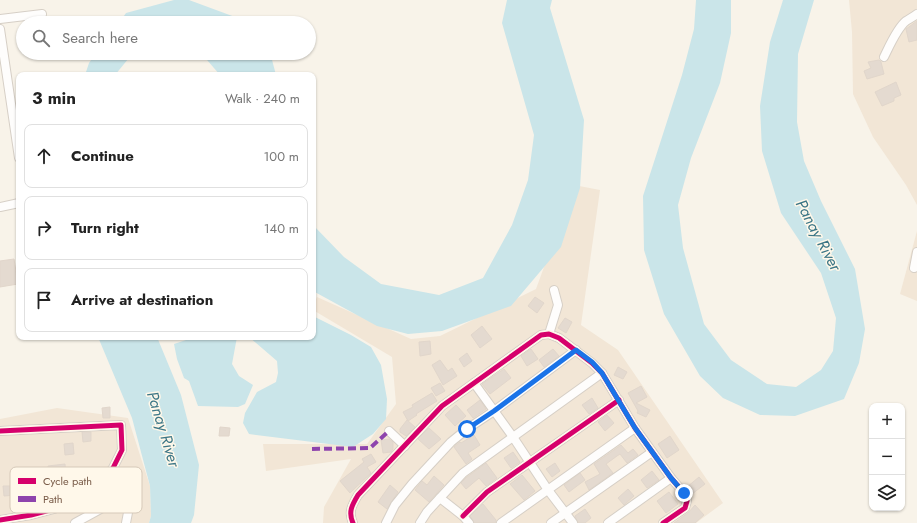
<!DOCTYPE html>
<html lang="en">
<head>
<meta charset="utf-8">
<style>
	:root { --surface:#fff; --page:#f2f2f2; --text:#222; --muted:#767676; --line:#e0e0e0 }
	body { margin:0; font-family:Jost,sans-serif; background:var(--page); color:var(--text) }
	.controls { position:absolute; right:12px; bottom:12px; display:grid; overflow:hidden; border-radius:8px; box-shadow:0 1px 3px #0004 }
	.controls button { width:36px; height:36px; display:grid; place-items:center; padding:0; border:0; border-bottom:1px solid var(--line); background:var(--surface); color:var(--text); font:20px sans-serif }
	.stop { position:absolute; width:12px; height:12px; margin:-9px; border:3px solid #1a73e8; border-radius:50%; background:#fff }
	.stop.end { background:#1a73e8; border-color:#fff; box-shadow:0 1px 4px #0008 }
	.list { margin:0; padding:0; list-style:none }
	h2 { display:flex; justify-content:space-between; align-items:center; height:52px; margin:0; padding:0 16px; font-size:17px }
	h2 small { font-size:13px; font-weight:400; color:var(--muted) }
	.list li { display:grid; grid-template-columns:26px 1fr auto; gap:12px; align-items:center; box-sizing:border-box; height:64px; margin:0 8px 8px; padding:0 8px; border:1px solid var(--line); border-radius:8px }
	.list b { display:block; font-size:15px; white-space:nowrap }
	.list em { font-size:13px; font-style:normal; color:var(--muted) }
	.icon { flex:none; width:22px; height:22px; fill:none; stroke:currentColor; stroke-width:2; stroke-linecap:round; stroke-linejoin:round }
	.map { position:relative; flex:none; width:917px; height:523px; overflow:hidden }
	.search { position:absolute; background:var(--surface); box-shadow:0 1px 3px #0004; left:16px; top:16px; width:300px; height:44px; display:flex; align-items:center; gap:10px; box-sizing:border-box; padding:0 14px; border-radius:22px; color:var(--muted); font-size:15px }
	.panel { position:absolute; background:var(--surface); box-shadow:0 1px 3px #0004; left:16px; top:72px; width:300px; height:268px; border-radius:8px }
	.map>svg:first-child { display:block }
</style>
</head>
<body>
<div class="map">
<svg width="917" height="523" viewBox="0 0 917 523">
	<rect width="100%" height="100%" fill="#f8f3e9"/>
	<g fill="#f2e6d6">
		<polygon points="849,0 917,0 917,205 906,185 873,137 853,94 852,32"/>
		<polygon points="574,185 600,190 581,325 618,350 723,503 696,523 323,523 324,507 351,459 266,471 263,444 367,444 396,404 392,357 313,310 313,306 317,297 411,339 440,336 536,289"/>
		<polygon points="917,231 917,301 900,294"/>
		<polygon points="57,408 128,418 150,486 151,516 149,523 0,523 0,419"/>
	</g>
	<g fill="#cae5e9">
		<polygon points="174,0 189,0 235,17 241,23 119,23 126,13"/>
		<polygon points="507,0 552,0 550,8 584,120 580,188 561,247 511,306 442,331 408,334 377,326 313,291 313,225 344,257 381,284 439,295 483,278 512,225 528,180 534,135 502,23"/>
		<polygon points="696,0 731,0 731,33 720,83 691,158 678,205 683,248 704,324 731,360 767,384 796,387 821,370 833,351 836,318 821,273 781,213 762,151 760,106 770,42 783,0 814,0 798,54 797,122 804,161 821,201 855,269 865,329 859,363 844,399 795,416 760,415 723,398 700,376 664,314 644,250 643,196 682,75 694,29"/>
		<polygon points="96,53 133,53 115,75 85,75 89,63"/>
		<polygon points="201,53 268,53 271,56 276,75 220,75"/>
		<polygon points="313,316 351,335 371,347 381,365 387,399 386,419 373,434 353,447 249,434 243,423 245,413 257,392 276,382 278,373 277,361 249,337 313,337"/>
		<polygon points="98,337 157,337 181,395 199,465 194,515 191,523 149,523 151,516 150,486 132,418"/>
		<polygon points="195,337 237,337 232,364 239,376 253,385 245,404 238,407 198,406 189,381 184,378 177,359 174,344"/>
	</g>
	<g fill="#e4dad0" stroke="#e1d6cb">
		<polygon points="917,21 917,40 909,42 906,29"/>
		<polygon points="879,60 881,62 884,74 867,79 864,71 871,68 868,62"/>
		<polygon points="896,82 901,95 894,98 894,101 882,106 875,92"/>
		<polygon points="14,259 18,284 0,287 0,261"/>
		<polygon points="535,297 544,303 537,313 528,306"/>
		<polygon points="565,318 572,322 566,333 558,328"/>
		<polygon points="482,326 492,339 480,348 471,335"/>
		<polygon points="430,341 431,354 420,356 419,342"/>
		<polygon points="531,349 538,359 527,366 521,356"/>
		<polygon points="553,349 559,356 544,367 539,360"/>
		<polygon points="467,353 472,361 464,367 459,359"/>
		<polygon points="440,360 448,371 452,368 457,376 443,385 432,365"/>
		<polygon points="618,367 627,372 623,379 614,375"/>
		<polygon points="504,369 511,378 490,394 482,384"/>
		<polygon points="440,383 445,391 436,396 431,388"/>
		<polygon points="641,386 647,397 636,403 650,410 646,417 637,413 638,411 628,393"/>
		<polygon points="432,393 437,401 416,414 417,415 408,421 403,412 413,407 412,405"/>
		<polygon points="592,398 598,408 589,414 582,405"/>
		<polygon points="480,400 486,409 473,418 467,410"/>
		<polygon points="456,405 466,416 455,426 445,415"/>
		<polygon points="110,407 110,418 103,418 102,408"/>
		<polygon points="607,415 614,423 605,431 598,422"/>
		<polygon points="407,420 415,427 406,436 400,432 400,429"/>
		<polygon points="220,427 230,428 229,436 219,436"/>
		<polygon points="429,428 441,439 429,449 418,439"/>
		<polygon points="82,432 91,432 91,441 83,442"/>
		<polygon points="474,435 480,445 468,453 472,459 466,464 454,447 460,442 461,443"/>
		<polygon points="670,436 679,450 667,458 658,444"/>
		<polygon points="389,439 393,442 393,449 391,452 383,453 381,440"/>
		<polygon points="73,443 74,454 65,455 64,444"/>
		<polygon points="621,445 628,453 633,449 638,455 627,463 620,454 617,456 606,464 613,473 589,490 585,482 600,474 594,464"/>
		<polygon points="513,452 520,462 511,468 504,458"/>
		<polygon points="371,454 376,462 367,467 371,473 350,493 340,481 364,462 362,459"/>
		<polygon points="486,463 497,478 486,486 479,478 466,489 461,483 467,477"/>
		<polygon points="555,463 560,471 552,477 546,469"/>
		<polygon points="65,464 66,478 49,479 48,466"/>
		<polygon points="652,471 659,480 647,488 641,480"/>
		<polygon points="580,473 585,480 569,492 564,485"/>
		<polygon points="522,475 535,491 524,500 510,484"/>
		<polygon points="434,476 444,485 429,502 415,490 422,481 427,485"/>
		<polygon points="699,477 705,484 692,494 687,487"/>
		<polygon points="390,485 398,492 387,509 378,502"/>
		<polygon points="3,486 16,486 16,495 4,496"/>
		<polygon points="628,489 634,496 624,505 618,498"/>
		<polygon points="669,492 678,504 666,513 657,501"/>
		<polygon points="483,504 496,520 496,523 474,523 470,516"/>
		<polygon points="695,505 704,515 695,523 674,523 688,513"/>
		<polygon points="585,509 591,518 585,523 578,523 575,516"/>
	</g>
	<g fill="none" stroke-linecap="round" stroke-linejoin="round">
		<defs>
			<g id="street">
				<polyline points="0,19 42,14"/>
				<polyline points="0,29 19,158"/>
				<path d="M884 57C889 47 897 28 906 21 909 19 913 17 917 14"/>
				<polyline points="0,207 19,203"/>
				<polyline points="914,268 917,252"/>
				<polyline points="549,334 558,305 554,290"/>
				<polyline points="474,383 513,437 548,490 573,523"/>
				<polyline points="0,431 121,425 122,450 113,468 100,483 79,496 54,509 31,515 0,520"/>
				<polyline points="389,431 405,446"/>
				<polyline points="112,494 128,499 130,502 126,523"/>
				<polyline points="440,498 463,516 469,523"/>
				<polyline points="463,516 487,492 619,400"/>
				<polyline points="75,523 106,506 112,494 104,478"/>
				<path d="M353 523C348 512 352 505 358 495L442 406 541 335 549 334 559 338 592 363 602 373 635 428 671 478 684 493 687 501 685 508 663 523"/>
				<polyline points="386,523 395,505 412,484 451,442 467,429 494,411 576,350"/>
				<polyline points="420,523 427,512 463,473 602,373"/>
				<polyline points="501,523 635,428"/>
				<polyline points="551,523 652,452"/>
				<polyline points="608,523 671,478"/>
			</g>
		</defs>
		<use href="#street" stroke="#d6cfc6" stroke-width="10"/>
		<use href="#street" stroke="#fefdfc" stroke-width="8"/>
		<polyline stroke="#8e44ad" stroke-width="4" stroke-dasharray="8 4" stroke-linecap="butt" points="312,449 370,448 389,431"/>
		<defs>
			<g id="cycleway">
				<polyline points="0,431 121,425 122,450 113,468 100,483 79,496 54,509 31,515 0,520"/>
				<polyline points="463,516 487,492 619,400"/>
				<path d="M353 523C348 512 352 505 358 495L442 406 541 335 549 334 559 338 592 363 602 373 635 428 671 478 684 493 687 501 685 508 663 523"/>
			</g>
		</defs>
		<use href="#cycleway" stroke="#fff8ea" stroke-width="8"/>
		<use href="#cycleway" stroke="#d6006c" stroke-width="5"/>
	</g>
	<g fill="none" stroke-linecap="round" stroke-linejoin="round">
		<polyline stroke="#1a73e8" stroke-width="5" points="467,429 494,411 576,350 592,362 602,373 635,428 671,478 684,493"/>
	</g>
	<g text-anchor="middle" stroke-width="3" stroke-linejoin="round" paint-order="stroke">
		<g font-size="16" font-style="italic" fill="#3c7686" stroke="#fff8ea">
			<text transform="translate(819 235) rotate(62)" y="6">Panay River</text>
			<text transform="translate(164 429) rotate(73)" y="6">Panay River</text>
		</g>
	</g>
	<rect x="10" y="467" width="132" height="46" rx="6" fill="#fff8ea" stroke="#d6c9b9" stroke-width="1"/>
	<rect x="18" y="478" width="18" height="6" fill="#d6006c"/>
	<rect x="18" y="496" width="18" height="6" fill="#8e44ad"/>
	<g font-size="11" fill="#785a47">
		<text x="43" y="485">Cycle path</text>
		<text x="43" y="503">Path</text>
	</g>
</svg>
<div class="controls">
<button>+</button>
<button>−</button>
<button><svg class="icon" aria-label="layers" viewBox="0 0 24 24"><path d="M12 4l9 5-9 5-9-5zM3 14l9 5 9-5"/></svg></button>
</div>
<div class="stop" style="left:467px;top:429px"></div>
<div class="stop end" style="left:684px;top:493px"></div>
<div class="search"><svg class="icon" aria-label="search" viewBox="0 0 24 24"><circle cx="10" cy="10" r="6"/><path d="M15 15l6 6"/></svg>Search here</div>
<section class="panel">
<h2>3 min<small>Walk · 240 m</small></h2>
<ul class="list">
<li><svg class="icon" aria-label="ahead" viewBox="0 0 24 24"><path d="M12 20V5M6 11l6-6 6 6"/></svg><div><b>Continue</b></div><em>100 m</em></li>
<li><svg class="icon" aria-label="right" viewBox="0 0 24 24"><path d="M7 20v-9h11M14 6l5 5-5 5"/></svg><div><b>Turn right</b></div><em>140 m</em></li>
<li><svg class="icon" aria-label="arrive" viewBox="0 0 24 24"><path d="M6 21V4h12l-3 4 3 4H6"/></svg><div><b>Arrive at destination</b></div></li>
</ul>
</section>
</div>
</body>
</html>
